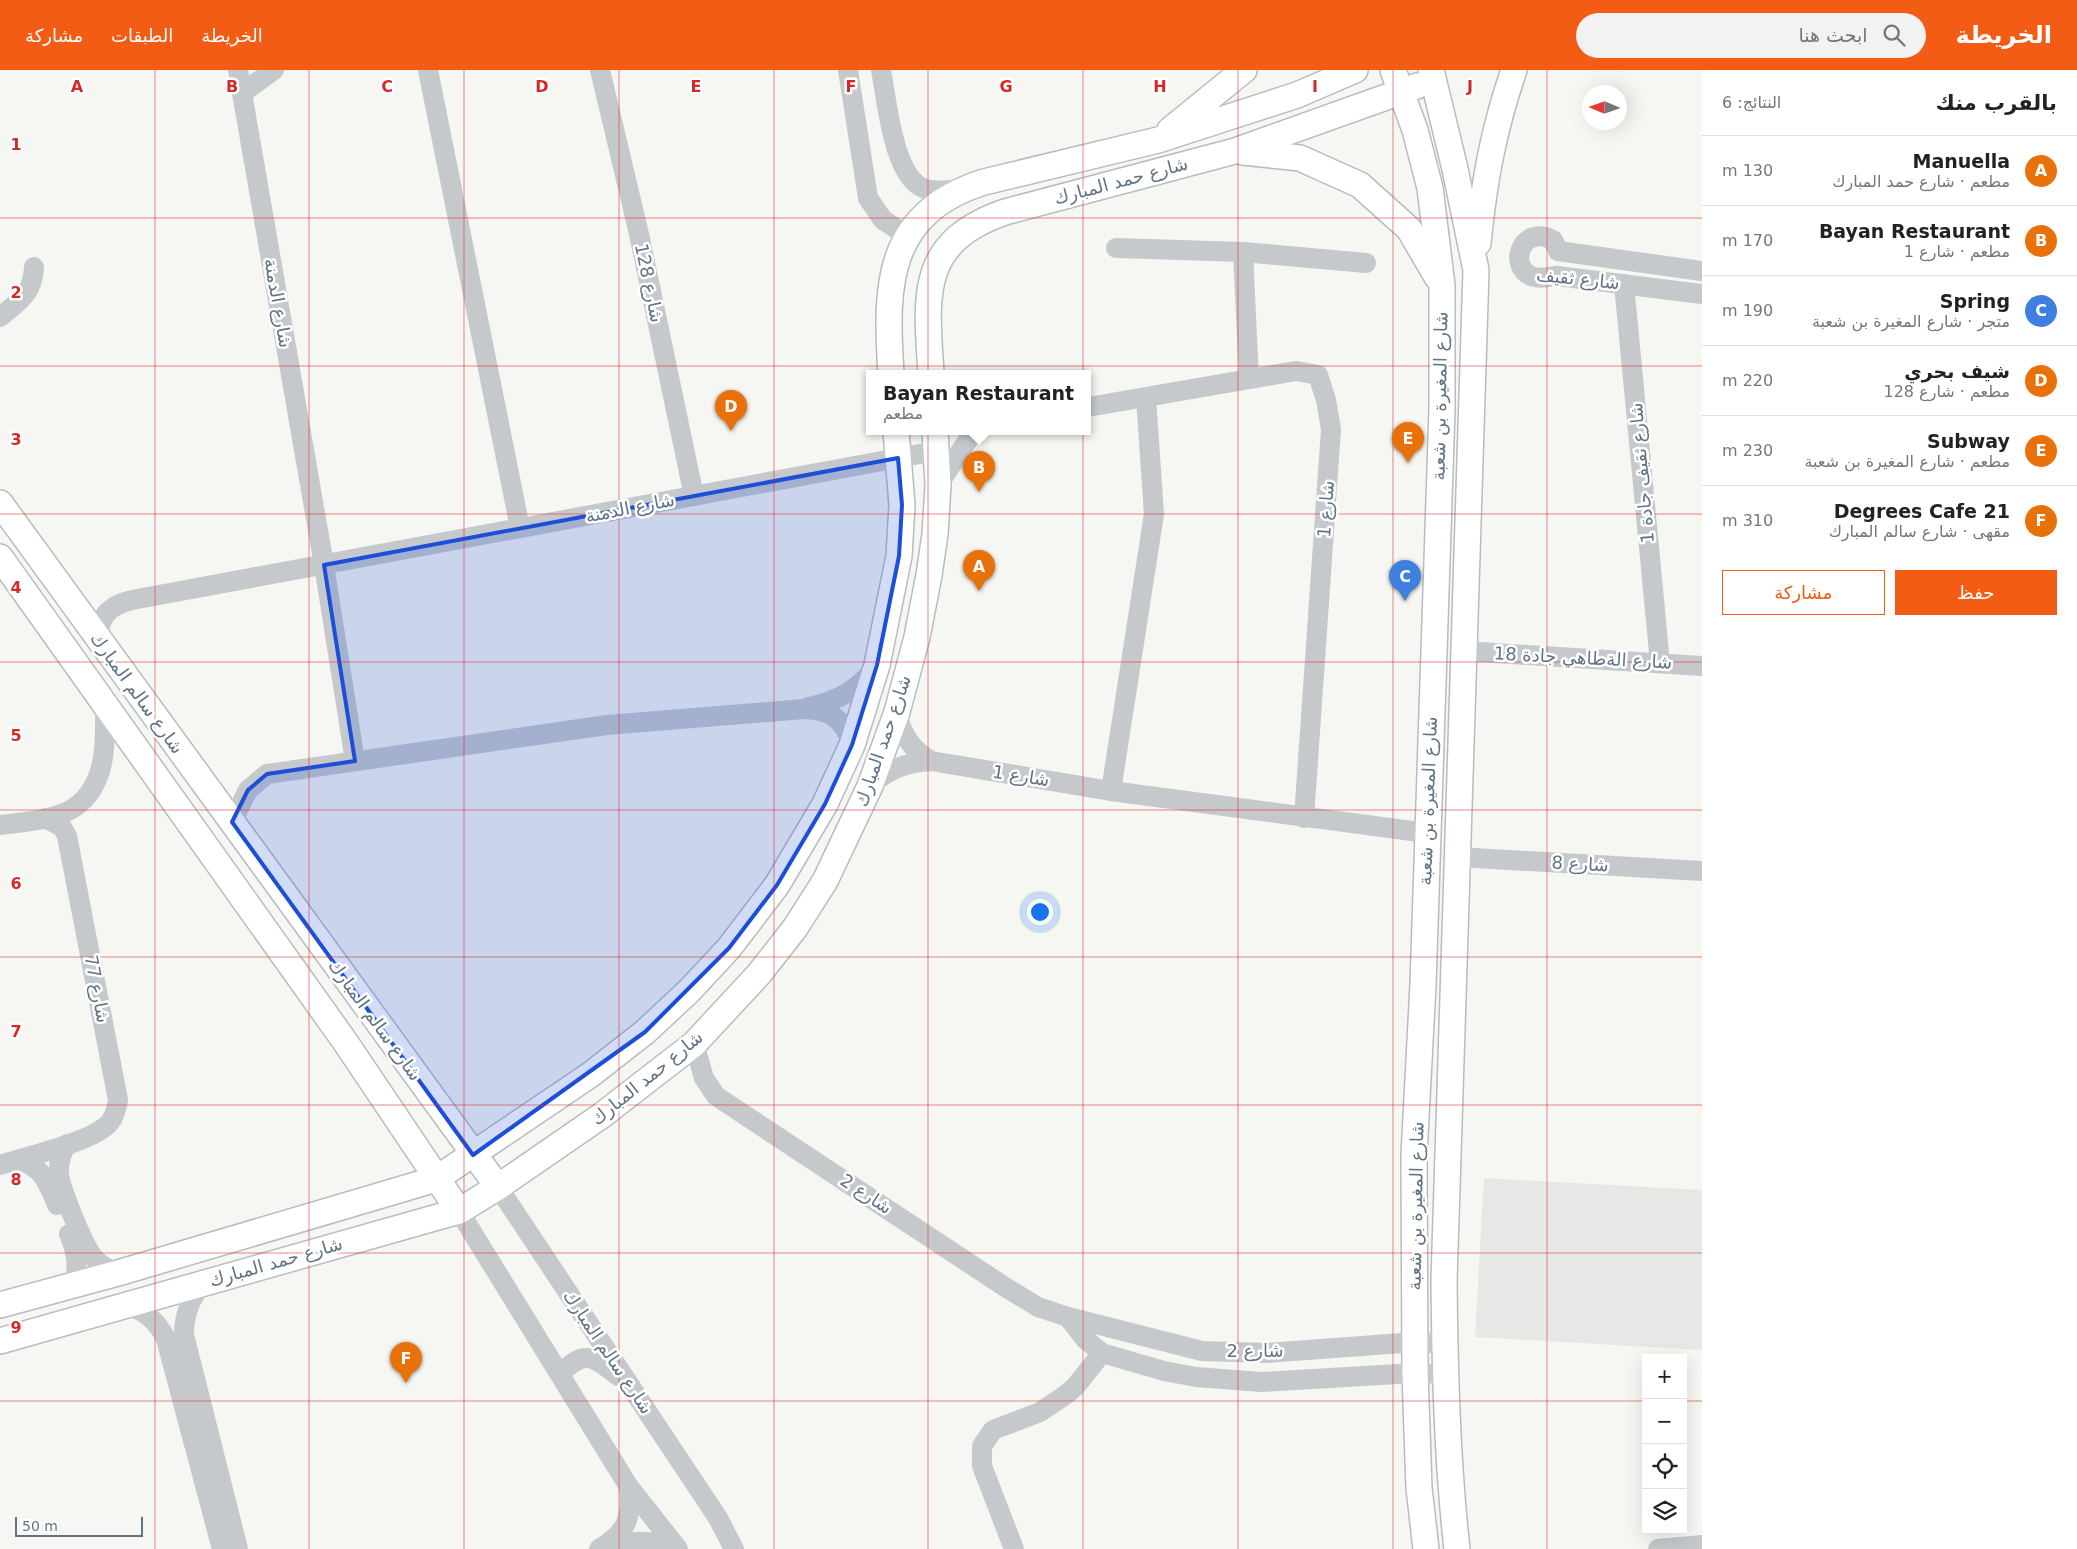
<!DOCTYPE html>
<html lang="ar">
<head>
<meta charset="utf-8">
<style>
	:root { --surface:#fff; --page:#f2f2f2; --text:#222; --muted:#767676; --line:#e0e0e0; --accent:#f25c15 }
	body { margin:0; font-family:"DejaVu Sans","Noto Sans Arabic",sans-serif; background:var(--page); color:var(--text); direction:rtl }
	.controls { position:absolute; right:15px; bottom:15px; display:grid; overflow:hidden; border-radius:0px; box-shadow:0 5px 20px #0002 }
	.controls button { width:45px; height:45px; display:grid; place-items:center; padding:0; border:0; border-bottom:1px solid var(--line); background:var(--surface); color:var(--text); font:25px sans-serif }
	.compass { position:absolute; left:1582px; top:15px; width:45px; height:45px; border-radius:50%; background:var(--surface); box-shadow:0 5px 20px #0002; rotate:272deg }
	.scale { position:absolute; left:15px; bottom:12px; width:128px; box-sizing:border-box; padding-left:5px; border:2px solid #627386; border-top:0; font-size:14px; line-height:18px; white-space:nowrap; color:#627386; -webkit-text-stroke:4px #fff; paint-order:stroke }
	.you { position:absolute; left:1039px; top:841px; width:18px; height:18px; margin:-12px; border:4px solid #fff; border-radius:50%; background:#1a73e8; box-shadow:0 0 0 8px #1a73e833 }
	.badge { display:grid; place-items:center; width:32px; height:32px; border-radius:50%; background:var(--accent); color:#fff; font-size:16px; font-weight:700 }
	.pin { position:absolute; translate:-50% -41px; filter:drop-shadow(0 1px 2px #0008) }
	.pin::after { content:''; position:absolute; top:26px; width:18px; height:15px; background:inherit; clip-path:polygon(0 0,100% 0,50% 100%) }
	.popup { position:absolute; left:866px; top:300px; width:225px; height:65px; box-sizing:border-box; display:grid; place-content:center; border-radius:0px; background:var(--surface); filter:drop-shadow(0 1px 4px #0005); font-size:16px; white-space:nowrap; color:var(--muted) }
	.popup b { font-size:19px; color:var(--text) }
	.popup::after { content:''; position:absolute; left:50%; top:100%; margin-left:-10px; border:10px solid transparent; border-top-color:var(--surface) }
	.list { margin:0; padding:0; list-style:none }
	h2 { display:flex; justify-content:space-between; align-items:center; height:65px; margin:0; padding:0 20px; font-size:21px }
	h2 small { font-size:16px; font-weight:400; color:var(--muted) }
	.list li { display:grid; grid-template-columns:32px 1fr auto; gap:15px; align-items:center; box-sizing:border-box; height:70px; padding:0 20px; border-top:1px solid var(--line) }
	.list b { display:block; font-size:19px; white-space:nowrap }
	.list p { margin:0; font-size:16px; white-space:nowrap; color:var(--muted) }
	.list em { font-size:16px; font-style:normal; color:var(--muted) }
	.actions { display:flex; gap:10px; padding:15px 20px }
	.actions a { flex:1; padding:11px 0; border:1px solid var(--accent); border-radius:0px; text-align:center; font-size:18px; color:var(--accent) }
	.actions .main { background:var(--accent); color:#fff }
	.icon { flex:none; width:28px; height:28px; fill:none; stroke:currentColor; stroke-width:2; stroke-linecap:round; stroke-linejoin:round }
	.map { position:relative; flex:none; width:1702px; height:1479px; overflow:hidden; direction:ltr }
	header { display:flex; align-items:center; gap:30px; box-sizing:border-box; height:70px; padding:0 25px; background:var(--accent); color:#fff }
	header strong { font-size:24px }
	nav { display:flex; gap:28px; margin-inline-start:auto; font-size:18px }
	.search { width:350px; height:45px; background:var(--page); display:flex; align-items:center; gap:12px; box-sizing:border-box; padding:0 18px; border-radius:28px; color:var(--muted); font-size:19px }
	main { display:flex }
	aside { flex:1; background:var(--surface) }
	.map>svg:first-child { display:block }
</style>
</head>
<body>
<header>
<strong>الخريطة</strong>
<div class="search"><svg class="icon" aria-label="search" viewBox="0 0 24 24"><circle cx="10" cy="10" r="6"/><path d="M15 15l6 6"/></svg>ابحث هنا</div>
<nav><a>الخريطة</a><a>الطبقات</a><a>مشاركة</a></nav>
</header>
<main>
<aside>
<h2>بالقرب منك<small>النتائج: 6</small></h2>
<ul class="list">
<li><span class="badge" style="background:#e8710a">A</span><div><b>Manuella</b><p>مطعم · شارع حمد المبارك</p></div><em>130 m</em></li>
<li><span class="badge" style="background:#e8710a">B</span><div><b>Bayan Restaurant</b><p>مطعم · شارع 1</p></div><em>170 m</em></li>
<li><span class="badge" style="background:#3f7fe0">C</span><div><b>Spring</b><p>متجر · شارع المغيرة بن شعبة</p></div><em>190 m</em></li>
<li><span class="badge" style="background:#e8710a">D</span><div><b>شيف بحري</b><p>مطعم · شارع 128</p></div><em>220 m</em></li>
<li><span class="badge" style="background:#e8710a">E</span><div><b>Subway</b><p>مطعم · شارع المغيرة بن شعبة</p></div><em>230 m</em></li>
<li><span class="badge" style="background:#e8710a">F</span><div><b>21 Degrees Cafe</b><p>مقهى · شارع سالم المبارك</p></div><em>310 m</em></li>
</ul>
<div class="actions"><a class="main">حفظ</a><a>مشاركة</a></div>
</aside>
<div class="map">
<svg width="1702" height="1479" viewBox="0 0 1702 1479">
	<rect width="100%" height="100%" fill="#f6f6f2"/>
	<polygon fill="#e6e8e5" points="1484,1108 1702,1120 1702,1280 1475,1267"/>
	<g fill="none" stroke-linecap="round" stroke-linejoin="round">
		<defs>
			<g id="major">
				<polyline points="1393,0 1415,60 1430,118 1442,215 1442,339 1423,915 1414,1085 1415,1303 1419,1418 1426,1479"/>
				<path d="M1431 0 1455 99 1476 200 1444 1211C1445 1301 1447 1390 1457 1479"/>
				<polyline points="1170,60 1244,0"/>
				<polyline points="1243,82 1300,88 1360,115 1409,159 1437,207"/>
				<path d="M1478 173C1484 111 1494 58 1514 0"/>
				<path d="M891 303C885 215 886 143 984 112L1158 70 1297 25 1355 0"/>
				<path d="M931 303C926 226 918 172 1005 142L1235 81 1417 16"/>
				<polyline points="0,433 498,1117"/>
				<polyline points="0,487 346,973 459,1141"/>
				<polyline points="0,1235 118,1203 436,1109 590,1005 645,962 689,921 729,878 777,815 825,734 852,675 877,595 899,486 902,435 896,361"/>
				<polyline points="0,1271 459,1141 498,1117 601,1046 694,974 759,904 795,858 825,811 870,716 897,642 917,567 929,505 935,464 938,415 935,361"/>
			</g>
		</defs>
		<use href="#major" stroke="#b8bcc0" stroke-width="28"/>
		<g stroke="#c5c9cc" stroke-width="20">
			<polyline points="238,0 324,495 355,691"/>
			<polyline points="428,0 520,458"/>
			<polyline points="600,0 639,164 694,426"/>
			<polyline points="848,0 868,128 883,150 908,166"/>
			<path d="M881 0C887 30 893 110 926 119 936 122 948 120 958 120"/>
			<polyline points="242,23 274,0"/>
			<polyline points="1116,178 1243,182 1366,193"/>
			<polyline points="1243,182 1249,309"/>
			<path d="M1702 201 1558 181 1553 170C1521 153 1506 199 1534 207 1541 209 1549 207 1557 206L1702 224"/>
			<polyline points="1624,214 1660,593"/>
			<path d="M0 247C19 231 33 224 34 197"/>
			<polyline points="1088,337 1296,301 1318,305 1326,330 1331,359 1304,748"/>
			<polyline points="938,415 974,361"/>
			<path d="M99 570C97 547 110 535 132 530L936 381"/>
			<polyline points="1464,581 1702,596"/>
			<path d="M809 637C839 630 856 621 876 597"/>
			<path d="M897 642C901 664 912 680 931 691"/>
			<path d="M870 716C888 700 906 692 931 691L1111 721 1427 763"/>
			<polyline points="1111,721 1154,444 1146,328"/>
			<path d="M232 752 248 720 267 704 607 655 804 639C831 640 844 649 852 675"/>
			<path d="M0 755C22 752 57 750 75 737 109 713 105 668 105 633"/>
			<polyline points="1457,787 1702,801"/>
			<polyline points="694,974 704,1008 716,1026 1005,1217 1038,1237 1068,1247 1202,1281 1266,1283 1416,1272 1445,1274"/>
			<path d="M67 1074C61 1084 58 1093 59 1104 61 1120 84 1177 95 1189 102 1196 109 1200 118 1203"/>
			<path d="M18 1090C42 1096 48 1113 57 1135"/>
			<path d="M0 1095C28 1086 83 1074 105 1057 114 1051 116 1040 118 1030L67 766 62 757 45 748"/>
			<polyline points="498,1117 718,1448 734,1479"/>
			<polyline points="459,1141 629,1417 678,1479"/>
			<path d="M69 1164C76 1182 80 1196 73 1215"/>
			<path d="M204 1212C190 1228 184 1244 184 1265L238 1479"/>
			<path d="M125 1235C145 1240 157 1251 166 1269L222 1479"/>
			<polyline points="1068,1247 1086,1270 1102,1283 1164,1301 1196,1307 1262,1312 1415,1303 1445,1304"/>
			<path d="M560 1304C585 1279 593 1286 618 1306"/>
			<path d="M604 1478C626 1472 650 1467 672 1479"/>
			<path d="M599 1479C627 1462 632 1449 629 1417"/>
			<polyline points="1014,1479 982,1396 982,1376 993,1360 1040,1342 1064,1326 1075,1317 1102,1283"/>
			<polyline points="1658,1479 1702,1475"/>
		</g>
		<use href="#major" stroke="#fff" stroke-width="25"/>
	</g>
	<path fill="#1d4ed8" fill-opacity="0.2" stroke="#1d4ed8" stroke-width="4" stroke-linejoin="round" d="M898 388 902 435 899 486 877 595 852 675 825 734 777 815 729 878 645 962 473 1085 232 752 248 720 267 704 355 691 324 495Z"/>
	<path fill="none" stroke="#d62828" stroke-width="1" stroke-opacity="0.55" d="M155 0V1479M309 0V1479M464 0V1479M619 0V1479M774 0V1479M928 0V1479M1083 0V1479M1238 0V1479M1393 0V1479M1547 0V1479M0 148H1702M0 296H1702M0 444H1702M0 592H1702M0 740H1702M0 887H1702M0 1035H1702M0 1183H1702M0 1331H1646M1683 1331H1702"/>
	<g text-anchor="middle" stroke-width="5" stroke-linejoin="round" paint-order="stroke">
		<g font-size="18" fill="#627386" stroke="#fff">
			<text transform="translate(1121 111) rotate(-15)" y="6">شارع حمد المبارك</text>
			<text transform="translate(1578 209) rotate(6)" y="6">شارع ثقيف</text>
			<text transform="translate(649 213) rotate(78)" y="6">شارع 128</text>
			<text transform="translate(278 233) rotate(80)" y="6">شارع الدمنة</text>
			<text transform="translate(1440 326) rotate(-89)" y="6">شارع المغيرة بن شعبة</text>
			<text transform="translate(1642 403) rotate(-95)" y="6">شارع ثقيف جادة 1</text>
			<text transform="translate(630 438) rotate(-11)" y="6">شارع الدمنة</text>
			<text transform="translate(1326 439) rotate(-86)" y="6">شارع 1</text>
			<text transform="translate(1583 588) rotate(3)" y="6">شارع الةطاهي جادة 18</text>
			<text transform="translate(137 623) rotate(54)" y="6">شارع سالم المبارك</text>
			<text transform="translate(883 671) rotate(-71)" y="6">شارع حمد المبارك</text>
			<text transform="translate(1021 706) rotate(9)" y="6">شارع 1</text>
			<text transform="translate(1428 731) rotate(-88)" y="6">شارع المغيرة بن شعبة</text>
			<text transform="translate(1580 794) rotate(3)" y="6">شارع 8</text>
			<text transform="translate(97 919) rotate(79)" y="6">شارع 77</text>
			<text transform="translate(375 950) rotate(54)" y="6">شارع سالم المبارك</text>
			<text transform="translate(647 1008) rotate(-39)" y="6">شارع حمد المبارك</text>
			<text transform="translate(866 1124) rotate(33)" y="6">شارع 2</text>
			<text transform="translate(1416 1136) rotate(-89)" y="6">شارع المغيرة بن شعبة</text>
			<text transform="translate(276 1192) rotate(-16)" y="6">شارع حمد المبارك</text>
			<text x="1255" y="1287">شارع 2</text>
			<text transform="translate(608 1282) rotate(56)" y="6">شارع سالم المبارك</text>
		</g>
	</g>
	<g font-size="16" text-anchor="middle" font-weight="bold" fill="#d62828" stroke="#fff" stroke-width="5" stroke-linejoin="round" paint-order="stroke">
		<text x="77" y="22">A</text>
		<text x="232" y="22">B</text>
		<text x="387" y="22">C</text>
		<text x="542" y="22">D</text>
		<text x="696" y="22">E</text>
		<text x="851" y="22">F</text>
		<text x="1006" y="22">G</text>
		<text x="1160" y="22">H</text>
		<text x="1315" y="22">I</text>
		<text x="1470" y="22">J</text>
		<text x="16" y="80">1</text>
		<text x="16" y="228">2</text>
		<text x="16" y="375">3</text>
		<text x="16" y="523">4</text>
		<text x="16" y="671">5</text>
		<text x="16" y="819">6</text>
		<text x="16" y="967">7</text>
		<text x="16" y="1115">8</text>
		<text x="16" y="1263">9</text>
	</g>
</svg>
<div class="controls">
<button>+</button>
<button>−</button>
<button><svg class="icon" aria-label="locate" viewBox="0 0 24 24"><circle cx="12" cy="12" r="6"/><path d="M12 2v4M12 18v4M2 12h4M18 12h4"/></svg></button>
<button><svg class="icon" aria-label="layers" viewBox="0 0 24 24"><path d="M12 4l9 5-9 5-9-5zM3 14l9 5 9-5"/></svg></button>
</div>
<svg class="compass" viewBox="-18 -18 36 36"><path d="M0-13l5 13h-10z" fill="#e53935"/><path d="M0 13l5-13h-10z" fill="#767676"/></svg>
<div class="scale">50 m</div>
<div class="you"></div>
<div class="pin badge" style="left:979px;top:521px;background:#e8710a">A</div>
<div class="pin badge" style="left:979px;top:422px;background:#e8710a">B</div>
<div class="popup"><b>Bayan Restaurant</b>مطعم</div>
<div class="pin badge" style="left:1405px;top:531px;background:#3f7fe0">C</div>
<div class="pin badge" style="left:731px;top:361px;background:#e8710a">D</div>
<div class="pin badge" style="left:1408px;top:393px;background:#e8710a">E</div>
<div class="pin badge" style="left:406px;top:1313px;background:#e8710a">F</div>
</div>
</main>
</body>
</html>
